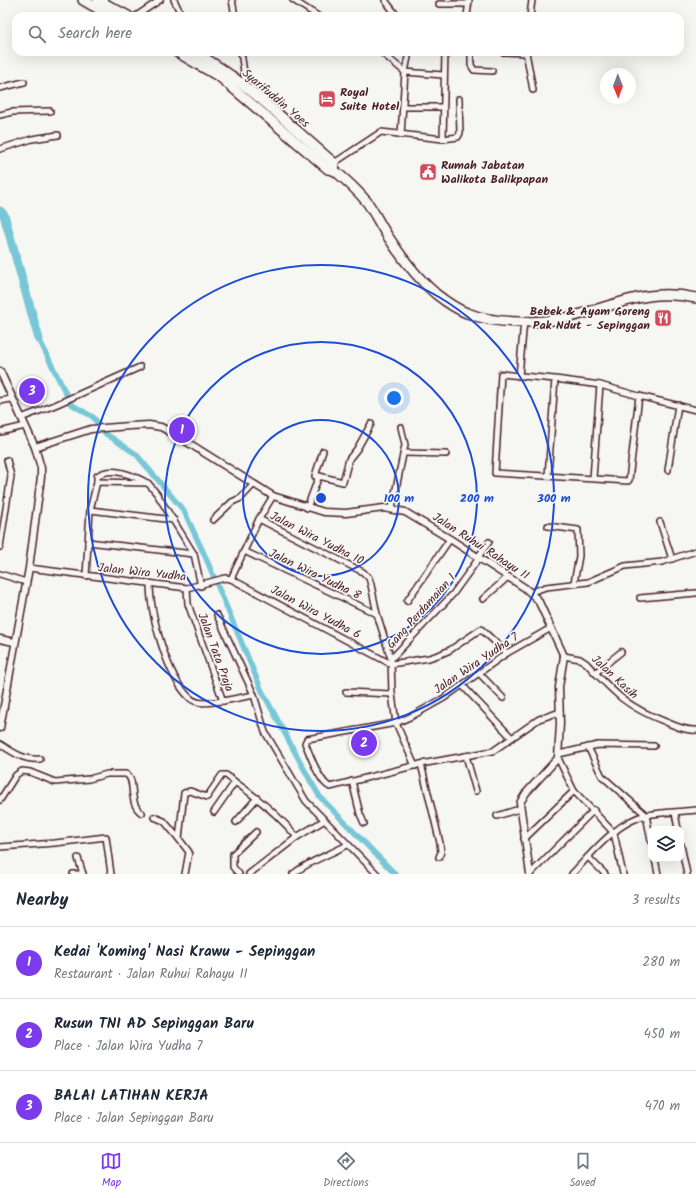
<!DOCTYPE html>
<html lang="en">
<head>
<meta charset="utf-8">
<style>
	:root { --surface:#fff; --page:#f2f2f3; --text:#1f2937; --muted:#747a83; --line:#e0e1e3; --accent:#7c3aed }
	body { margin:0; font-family:Kalam,sans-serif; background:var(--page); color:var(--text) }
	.controls { position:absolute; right:12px; bottom:12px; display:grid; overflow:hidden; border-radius:8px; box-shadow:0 4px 16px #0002 }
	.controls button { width:36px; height:36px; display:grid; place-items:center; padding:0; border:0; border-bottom:1px solid var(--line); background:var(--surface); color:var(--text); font:20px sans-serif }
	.compass { position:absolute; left:600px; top:68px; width:36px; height:36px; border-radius:50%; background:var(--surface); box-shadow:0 4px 16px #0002; rotate:179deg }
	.you { position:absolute; left:394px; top:398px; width:14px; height:14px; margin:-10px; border:3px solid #fff; border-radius:50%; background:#1a73e8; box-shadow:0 0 0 6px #1a73e833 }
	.badge { display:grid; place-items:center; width:26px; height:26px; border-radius:50%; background:var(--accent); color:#fff; font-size:13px; font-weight:700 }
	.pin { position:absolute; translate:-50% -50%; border:2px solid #fff; box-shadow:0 1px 4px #0006 }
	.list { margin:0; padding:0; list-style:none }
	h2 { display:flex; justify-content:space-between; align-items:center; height:52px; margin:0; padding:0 16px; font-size:17px }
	h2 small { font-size:13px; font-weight:400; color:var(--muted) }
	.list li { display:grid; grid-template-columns:26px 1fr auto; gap:12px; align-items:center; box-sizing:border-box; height:72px; padding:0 16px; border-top:1px solid var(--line) }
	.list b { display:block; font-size:15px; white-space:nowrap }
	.list p { margin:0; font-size:13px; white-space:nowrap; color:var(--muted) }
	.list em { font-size:13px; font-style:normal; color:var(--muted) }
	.icon { flex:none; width:22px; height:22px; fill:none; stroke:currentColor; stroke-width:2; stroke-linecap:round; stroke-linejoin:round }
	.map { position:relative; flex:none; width:696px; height:874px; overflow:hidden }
	.search { position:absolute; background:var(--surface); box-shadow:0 4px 16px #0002; left:12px; right:12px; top:12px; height:44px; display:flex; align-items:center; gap:10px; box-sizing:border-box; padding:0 14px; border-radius:12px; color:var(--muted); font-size:15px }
	.sheet { height:268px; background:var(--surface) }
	nav { display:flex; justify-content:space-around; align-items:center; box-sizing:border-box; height:56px; border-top:1px solid var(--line); background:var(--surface); font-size:11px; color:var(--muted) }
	nav a { display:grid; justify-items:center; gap:2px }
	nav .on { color:var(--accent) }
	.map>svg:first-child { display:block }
</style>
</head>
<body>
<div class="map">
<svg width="696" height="874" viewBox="0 0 696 874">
	<rect width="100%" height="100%" fill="#f6f6f2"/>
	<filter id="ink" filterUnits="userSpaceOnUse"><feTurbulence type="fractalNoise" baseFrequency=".025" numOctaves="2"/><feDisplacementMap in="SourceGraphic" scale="8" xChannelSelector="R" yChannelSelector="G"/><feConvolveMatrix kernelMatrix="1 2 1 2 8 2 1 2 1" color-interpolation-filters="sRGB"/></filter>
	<g filter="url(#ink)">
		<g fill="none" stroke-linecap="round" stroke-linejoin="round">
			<polyline stroke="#78c7d6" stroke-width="5.5" points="39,339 71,404 93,417 106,434 136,454 184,511 205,556 262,691 310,780 320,797 395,874"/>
			<polyline stroke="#78c7d6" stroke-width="9" points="0,211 4,215 39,339"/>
			<defs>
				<g id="minor">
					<polyline points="174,0 179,10"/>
					<polyline points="232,0 235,16"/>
					<polyline points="293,0 318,16"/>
					<polyline points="385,0 397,16"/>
					<polyline points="439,4 467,4"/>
					<polyline points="136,16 160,0"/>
					<polyline points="467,16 469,0"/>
					<polyline points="530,16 532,0"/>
					<polyline points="241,52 246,86"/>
					<polyline points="381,52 405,72 443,75"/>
					<polyline points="471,52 471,65 474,70 492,71"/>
					<polyline points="503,52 526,53"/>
					<polyline points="526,52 533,90"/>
					<polyline points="0,88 24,82"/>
					<polyline points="403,107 443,107"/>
					<polyline points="0,115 12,112 50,111"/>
					<polyline points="401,135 405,72 409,52"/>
					<polyline points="443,139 445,52"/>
					<polyline points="0,149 32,139 58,135"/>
					<polyline points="334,163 381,132 443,139 458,137 460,133 459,99"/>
					<polyline points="519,376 524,321"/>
					<polyline points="639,396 696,410"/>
					<polyline points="0,401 11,399"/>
					<polyline points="21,418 55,405 140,367"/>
					<polyline points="0,432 25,426"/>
					<polyline points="404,453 446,454"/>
					<polyline points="668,470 678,405"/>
					<polyline points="319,476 315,476 323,451"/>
					<path d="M548 476 555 379 501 374 495 473C539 476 584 478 628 481L629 480 639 396 600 385 555 379"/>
					<polyline points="593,478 600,385"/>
					<path d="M97 482V476C111 466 133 475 147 483"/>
					<polyline points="307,508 319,476 343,482 349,459 357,449 371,424"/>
					<polyline points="392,508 405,445 401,427"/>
					<polyline points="90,510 174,520"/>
					<polyline points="259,519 363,572 369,578 371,585 377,614 391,659 392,694 396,723 415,766"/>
					<polyline points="213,520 232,502 241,498 253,485"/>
					<polyline points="660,522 672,559"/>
					<polyline points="548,526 578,530 579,556 574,583"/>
					<polyline points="88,542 194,554"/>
					<polyline points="0,547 11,476 7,460"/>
					<polyline points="244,551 377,614"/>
					<polyline points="478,557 489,542"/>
					<polyline points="29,568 187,588 225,578 231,579 259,519 273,496"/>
					<polyline points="0,574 26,582"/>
					<polyline points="86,576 90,510 97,482 148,483 157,494 194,554 201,586"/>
					<polyline points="231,579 391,664 429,658 441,654 450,650 481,629 507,653"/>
					<path d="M150 583C150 614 167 677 190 698 199 706 212 702 223 701"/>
					<polyline points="187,588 188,604 223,701 254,695"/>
					<polyline points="531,592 546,587 588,582 625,566 662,562 696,551"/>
					<polyline points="640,598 696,593"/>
					<polyline points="483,599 508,577"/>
					<polyline points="407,601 450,539"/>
					<polyline points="217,615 254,695 265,732 306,801 377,874"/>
					<path d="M551 628 507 653 444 698 412 716 396 723 307 739 305 743C310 754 319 782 330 787L421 764 493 751 539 719 560 712"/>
					<path d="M564 656 580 659 586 663C615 694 627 707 666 722 675 726 686 731 696 730"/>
					<polyline points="391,659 453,594 479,558"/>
					<polyline points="479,673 503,698"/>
					<polyline points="595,673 621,652"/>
					<polyline points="462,685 511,737"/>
					<polyline points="346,692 392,694"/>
					<path d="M0 744C12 752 25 761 40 759"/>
					<polyline points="588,747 602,776 646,815 651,841"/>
					<polyline points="559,754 598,745 654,746"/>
					<polyline points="466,756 476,791"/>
					<polyline points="558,758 574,791 614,833 623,874"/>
					<polyline points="421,764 440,843 441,852 439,857"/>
					<polyline points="352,781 360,814 364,823"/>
					<path d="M0 800 16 775 22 771 30 772 55 782 89 779 107 774H126C137 779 127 804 142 813"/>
					<path d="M214 812 235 782C258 798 279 816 297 837"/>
					<polyline points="675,813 678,829"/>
					<polyline points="497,816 519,809"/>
					<polyline points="154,817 164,821 179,839"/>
					<polyline points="236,822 257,798"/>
					<polyline points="524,839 574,791"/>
					<polyline points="681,845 687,874"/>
					<polyline points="0,847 55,843 106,837 111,874"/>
					<polyline points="588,857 605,874"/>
					<polyline points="78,858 83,874"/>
					<polyline points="655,859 658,874"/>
					<polyline points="73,874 83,874"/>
					<polyline points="185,874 189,852 179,839 184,793 190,791 207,797 222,775 226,775 235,782"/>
					<polyline points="239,874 233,867 233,854 256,832"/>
					<polyline points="249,874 297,837 323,821"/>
					<path d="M293 874C309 861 329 855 347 845"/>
					<polyline points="530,874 594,810"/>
					<path d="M572 874C592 853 617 821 647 815 663 812 680 812 696 810"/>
				</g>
				<g id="tertiary">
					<polyline points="0,371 35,447 41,468 41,477 29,568 0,728"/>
					<polyline points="35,447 91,429 130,426 149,425 161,427 179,437 273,496 324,512 346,513 384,508 405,512 450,539 525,588 538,600 564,656 559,687 560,723 558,758 526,793 520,803 530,874"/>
					<polyline points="0,639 14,642"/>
				</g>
				<g id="trunk">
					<polyline points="83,0 111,16"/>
					<polyline points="98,0 128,16"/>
					<polyline points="177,52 220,77 328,169 334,170"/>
					<path d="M194 52C243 78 291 127 334 163V170"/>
					<path d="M334 170C346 180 357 190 367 202 375 213 381 227 389 238 402 258 417 278 436 294 445 301 456 309 467 313 497 325 546 324 578 315 621 303 650 288 696 298"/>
				</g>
			</defs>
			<use href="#minor" stroke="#4a1f2b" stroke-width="8"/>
			<use href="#tertiary" stroke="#4a1f2b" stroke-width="9"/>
			<use href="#trunk" stroke="#4a1f2b" stroke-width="12"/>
			<use href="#minor" stroke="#f6f6f2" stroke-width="5"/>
			<use href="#tertiary" stroke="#f6f6f2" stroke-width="6"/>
			<use href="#trunk" stroke="#f6f6f2" stroke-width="9"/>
		</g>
	</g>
	<g fill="none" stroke="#1d4ed8" stroke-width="2">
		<circle cx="321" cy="498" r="78"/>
		<circle cx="321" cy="498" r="156"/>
		<circle cx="321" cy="498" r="233"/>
	</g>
	<defs>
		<symbol id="hotel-square" viewBox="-11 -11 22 22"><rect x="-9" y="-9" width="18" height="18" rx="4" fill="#d1495b" stroke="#f6f6f2"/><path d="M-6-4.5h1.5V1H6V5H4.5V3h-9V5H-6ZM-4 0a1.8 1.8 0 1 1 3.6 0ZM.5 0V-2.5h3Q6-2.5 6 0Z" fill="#fff"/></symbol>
		<symbol id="civic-square" viewBox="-11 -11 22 22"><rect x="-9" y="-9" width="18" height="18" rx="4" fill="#d1495b" stroke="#f6f6f2"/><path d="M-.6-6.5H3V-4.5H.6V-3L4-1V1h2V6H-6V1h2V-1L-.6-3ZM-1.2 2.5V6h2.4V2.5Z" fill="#fff"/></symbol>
		<symbol id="restaurant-square" viewBox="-11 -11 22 22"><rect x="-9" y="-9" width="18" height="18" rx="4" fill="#d1495b" stroke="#f6f6f2"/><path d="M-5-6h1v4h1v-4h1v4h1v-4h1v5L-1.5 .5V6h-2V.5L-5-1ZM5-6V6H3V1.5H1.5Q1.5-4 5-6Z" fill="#fff"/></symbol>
	</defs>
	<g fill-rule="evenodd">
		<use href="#hotel-square" x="317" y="89" width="20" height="20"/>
		<use href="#civic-square" x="418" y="162" width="20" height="20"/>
		<use href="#restaurant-square" x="653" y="308" width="20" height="20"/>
	</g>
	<g text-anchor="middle" stroke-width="3.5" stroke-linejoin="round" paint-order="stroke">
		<g font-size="12" font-weight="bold" fill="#4a1f2b" stroke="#f6f6f2" text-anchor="start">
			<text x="340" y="96">Royal<tspan x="340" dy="14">Suite Hotel</tspan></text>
			<text x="441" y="169">Rumah Jabatan<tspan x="441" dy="14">Walikota Balikpapan</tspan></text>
			<text x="650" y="315" text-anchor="end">Bebek &amp; Ayam Goreng<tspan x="650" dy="14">Pak Ndut - Sepinggan</tspan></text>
		</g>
		<g font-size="12" fill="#4a1f2b" stroke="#f6f6f2">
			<text transform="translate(276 98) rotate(40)" y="4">Syarifuddin Yoes</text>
			<text transform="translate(317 538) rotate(27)" y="4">Jalan Wira Yudha 10</text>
			<text transform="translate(481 546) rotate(33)" y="4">Jalan Ruhui Rahayu II</text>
			<text transform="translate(142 572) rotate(6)" y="4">Jalan Wira Yudha</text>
			<text transform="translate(315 574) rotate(26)" y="4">Jalan Wira Yudha 8</text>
			<text transform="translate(421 611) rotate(-48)" y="4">Gang Perdamaian 1</text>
			<text transform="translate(316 612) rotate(28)" y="4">Jalan Wira Yudha 6</text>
			<text transform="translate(216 652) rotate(70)" y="4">Jalan Tata Praja</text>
			<text transform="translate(476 663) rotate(-34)" y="4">Jalan Wira Yudha 7</text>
			<text transform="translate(615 677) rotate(43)" y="4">Jalan Kasih</text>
		</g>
	</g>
	<circle cx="321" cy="498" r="6" fill="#1d4ed8" stroke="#f6f6f2" stroke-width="2"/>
	<g font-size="12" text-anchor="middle" font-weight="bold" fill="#1d4ed8" stroke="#f6f6f2" stroke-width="3.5" stroke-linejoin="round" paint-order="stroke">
		<text x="399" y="502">100 m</text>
		<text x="477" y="502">200 m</text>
		<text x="554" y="502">300 m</text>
	</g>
</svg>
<div class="controls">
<button><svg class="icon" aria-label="layers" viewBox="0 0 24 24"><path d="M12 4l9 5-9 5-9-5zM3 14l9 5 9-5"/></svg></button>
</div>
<svg class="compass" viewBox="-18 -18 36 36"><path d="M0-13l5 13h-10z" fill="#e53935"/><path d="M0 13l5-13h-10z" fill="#747a83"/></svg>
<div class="you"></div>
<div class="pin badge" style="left:182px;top:430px">1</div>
<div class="pin badge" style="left:364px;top:743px">2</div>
<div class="pin badge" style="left:32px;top:391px">3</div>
<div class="search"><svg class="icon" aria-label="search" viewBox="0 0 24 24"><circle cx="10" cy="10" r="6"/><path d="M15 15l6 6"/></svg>Search here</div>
</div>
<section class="sheet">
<h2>Nearby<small>3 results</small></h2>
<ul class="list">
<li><span class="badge">1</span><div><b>Kedai 'Koming' Nasi Krawu - Sepinggan</b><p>Restaurant · Jalan Ruhui Rahayu II</p></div><em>280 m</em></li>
<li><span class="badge">2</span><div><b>Rusun TNI AD Sepinggan Baru</b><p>Place · Jalan Wira Yudha 7</p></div><em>450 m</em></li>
<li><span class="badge">3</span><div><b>BALAI LATIHAN KERJA</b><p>Place · Jalan Sepinggan Baru</p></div><em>470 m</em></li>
</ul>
</section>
<nav>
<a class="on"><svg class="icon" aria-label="map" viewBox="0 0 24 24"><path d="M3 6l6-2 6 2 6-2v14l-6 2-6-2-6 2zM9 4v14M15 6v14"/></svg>Map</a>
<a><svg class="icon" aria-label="directions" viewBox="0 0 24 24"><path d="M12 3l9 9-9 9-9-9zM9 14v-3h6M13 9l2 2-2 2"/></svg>Directions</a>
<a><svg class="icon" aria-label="saved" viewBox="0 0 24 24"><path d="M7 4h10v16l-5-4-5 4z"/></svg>Saved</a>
</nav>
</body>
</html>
